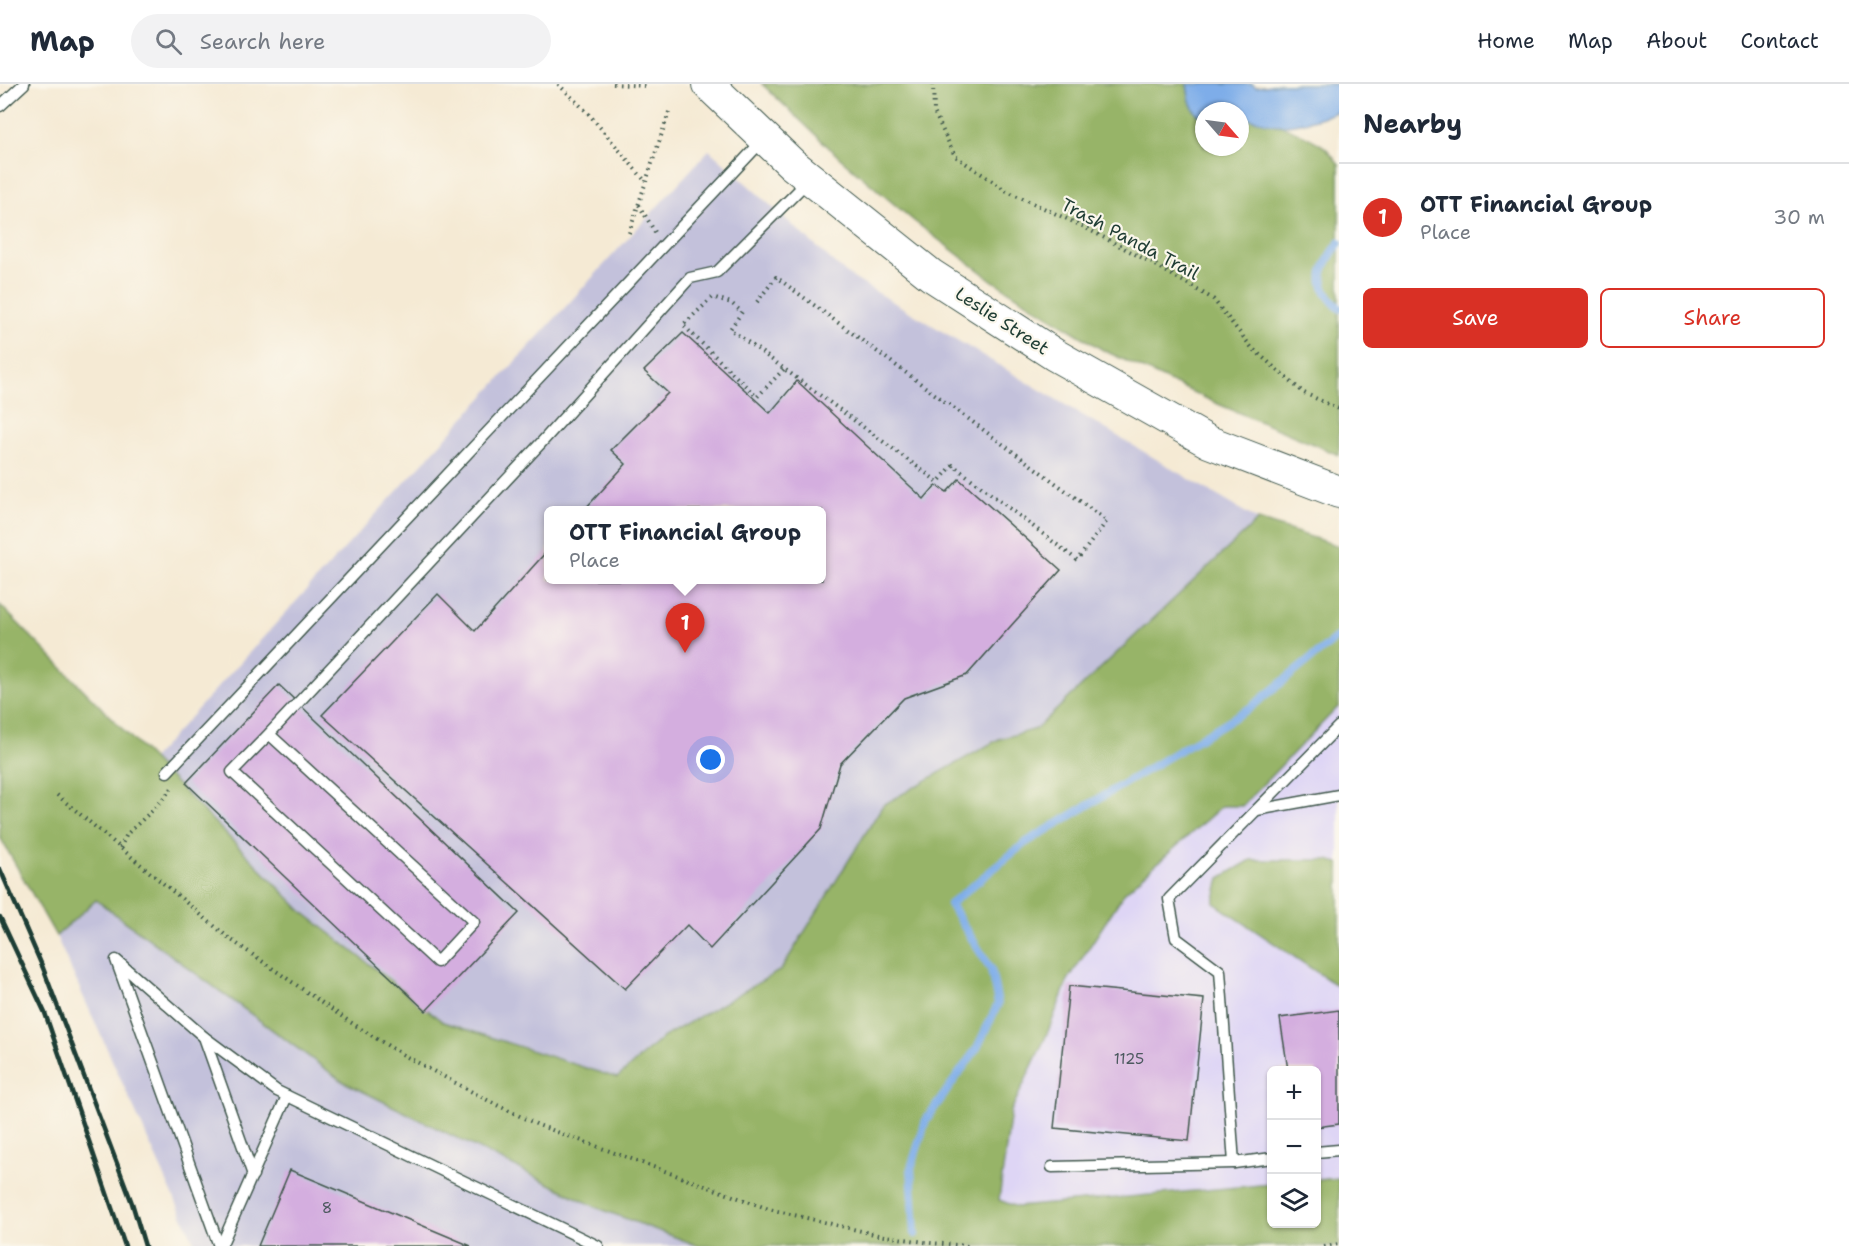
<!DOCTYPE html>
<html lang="en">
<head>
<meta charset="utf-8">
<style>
	:root { --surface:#fff; --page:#f2f2f3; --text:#1f2937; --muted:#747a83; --line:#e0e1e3; --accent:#d93025 }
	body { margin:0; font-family:"Shantell Sans",sans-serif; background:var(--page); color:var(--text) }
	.controls { position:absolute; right:18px; bottom:18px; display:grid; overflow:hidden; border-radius:9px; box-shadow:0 2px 4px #0004 }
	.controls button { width:54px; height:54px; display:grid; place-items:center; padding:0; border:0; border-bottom:2px solid var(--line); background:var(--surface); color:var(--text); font:30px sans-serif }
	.compass { position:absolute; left:1195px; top:18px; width:54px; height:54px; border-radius:50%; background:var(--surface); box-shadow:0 2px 4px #0004; rotate:118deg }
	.you { position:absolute; left:711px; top:676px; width:21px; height:21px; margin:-15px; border:4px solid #fff; border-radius:50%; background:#1a73e8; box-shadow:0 0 0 9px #1a73e833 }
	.badge { display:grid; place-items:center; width:39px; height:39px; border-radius:50%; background:var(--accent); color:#fff; font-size:20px; font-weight:700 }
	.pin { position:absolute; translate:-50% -50px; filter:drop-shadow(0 2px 3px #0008) }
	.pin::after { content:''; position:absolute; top:32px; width:21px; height:18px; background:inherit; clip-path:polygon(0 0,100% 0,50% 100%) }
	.popup { position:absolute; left:544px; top:422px; width:282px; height:78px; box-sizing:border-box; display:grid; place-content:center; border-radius:9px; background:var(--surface); filter:drop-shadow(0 2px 4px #0005); font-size:20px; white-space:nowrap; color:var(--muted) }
	.popup b { font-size:22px; color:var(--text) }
	.popup::after { content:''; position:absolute; left:50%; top:100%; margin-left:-12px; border:12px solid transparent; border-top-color:var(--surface) }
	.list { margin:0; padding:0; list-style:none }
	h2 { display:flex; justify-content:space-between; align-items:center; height:78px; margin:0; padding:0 24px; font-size:26px }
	h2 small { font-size:20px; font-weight:400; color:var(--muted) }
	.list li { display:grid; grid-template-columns:39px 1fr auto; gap:18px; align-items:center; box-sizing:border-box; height:108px; padding:0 24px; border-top:2px solid var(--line) }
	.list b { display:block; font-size:22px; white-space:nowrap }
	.list p { margin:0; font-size:20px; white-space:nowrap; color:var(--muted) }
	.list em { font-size:20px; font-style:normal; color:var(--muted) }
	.actions { display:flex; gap:12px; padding:18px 24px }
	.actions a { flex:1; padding:14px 0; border:2px solid var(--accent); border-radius:9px; text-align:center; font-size:21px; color:var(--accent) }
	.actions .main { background:var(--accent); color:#fff }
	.icon { flex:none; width:33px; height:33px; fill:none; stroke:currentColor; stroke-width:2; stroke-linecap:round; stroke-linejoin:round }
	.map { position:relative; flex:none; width:1339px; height:1162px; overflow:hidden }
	header { display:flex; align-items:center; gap:36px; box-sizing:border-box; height:84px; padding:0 30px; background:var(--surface); border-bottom:2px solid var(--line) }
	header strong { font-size:28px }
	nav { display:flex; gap:33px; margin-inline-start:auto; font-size:21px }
	.search { width:420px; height:54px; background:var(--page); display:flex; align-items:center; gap:15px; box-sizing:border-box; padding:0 21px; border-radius:33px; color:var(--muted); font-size:22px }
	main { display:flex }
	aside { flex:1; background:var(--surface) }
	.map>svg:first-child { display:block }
</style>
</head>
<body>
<header>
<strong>Map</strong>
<div class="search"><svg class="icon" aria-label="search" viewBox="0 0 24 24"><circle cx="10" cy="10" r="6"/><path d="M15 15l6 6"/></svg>Search here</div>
<nav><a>Home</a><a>Map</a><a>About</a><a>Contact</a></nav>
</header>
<main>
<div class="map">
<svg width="1339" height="1162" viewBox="0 0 1339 1162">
	<rect width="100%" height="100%" fill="#fbf7ec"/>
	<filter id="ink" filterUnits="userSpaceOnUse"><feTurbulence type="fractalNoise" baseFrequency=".0167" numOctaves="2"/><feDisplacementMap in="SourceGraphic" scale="12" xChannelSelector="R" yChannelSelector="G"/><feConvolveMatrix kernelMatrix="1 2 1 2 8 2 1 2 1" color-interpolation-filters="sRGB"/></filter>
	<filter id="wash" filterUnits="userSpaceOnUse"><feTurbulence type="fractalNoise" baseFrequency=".008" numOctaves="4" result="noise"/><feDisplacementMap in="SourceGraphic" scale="24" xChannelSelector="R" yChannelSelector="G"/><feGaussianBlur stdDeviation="1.35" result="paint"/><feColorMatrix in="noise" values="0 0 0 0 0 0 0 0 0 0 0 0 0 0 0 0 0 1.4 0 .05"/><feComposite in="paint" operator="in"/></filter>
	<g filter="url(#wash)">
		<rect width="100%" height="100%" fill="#f5ead4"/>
		<polygon fill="#ded5f5" points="1339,622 1339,1094 1317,1096 1316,986 1272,986 1271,1100 1017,1123 999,1116 1011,1027 1047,950 1068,896 1125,808 1222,722 1242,722"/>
		<g fill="#c3c1db" fill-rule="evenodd">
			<path d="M709 66 848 191 1258 436 1036 645 999 655 883 721 781 886 662 954 617 994 443 938 303 828 152 675ZM548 426H822V496H548Z"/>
			<polygon points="96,816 342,997 598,1124 699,1162 196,1162 56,852"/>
		</g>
		<g fill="#97b467" stroke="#5b784e" stroke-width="1.5">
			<path d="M762 0H1187C1189 13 1190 28 1204 34V63H1240V34C1264 32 1303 49 1323 62 1329 66 1334 74 1339 80V371L1218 320 1103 266 993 197 914 137 841 75Z"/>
			<polygon points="1258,436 1339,462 1339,622 1242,722 1222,722 1125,808 1068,896 1047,950 1011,1027 999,1116 1017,1123 1271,1100 1272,1140 1316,1140 1317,1096 1339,1094 1339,1162 699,1162 598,1124 342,997 96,816 56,852 0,753 0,521 303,828 443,938 617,994 662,954 781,886 883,721 999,655 1036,645"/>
			<polygon points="1251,776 1327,776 1339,779 1339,903 1214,819 1220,794"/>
		</g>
		<path fill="#7eade9" stroke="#4e758e" stroke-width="1.5" d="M1187 0H1252L1256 3 1280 0H1339V27C1321 34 1298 42 1278 41 1264 40 1254 33 1240 34V27H1204V34C1190 28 1189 13 1187 0Z"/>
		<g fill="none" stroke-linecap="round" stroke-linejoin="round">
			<g stroke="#7eade9" stroke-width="8">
				<path d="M1339 159C1321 184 1313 200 1339 224"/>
				<polyline points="915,1150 911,1084 926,1036 977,964 998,920 991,885 950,820 1025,759 1250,624 1339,552"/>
			</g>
		</g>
		<g id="blocks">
			<g fill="#d4aedf">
				<polygon points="683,249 770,329 797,297 924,415 936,401 947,408 959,395 1061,486 967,591 904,614 840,680 821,745 710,865 687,841 625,905 322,631 438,510 475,547 548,466 548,496 822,496 822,426 584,426 626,380 611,366 668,309 644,287"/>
				<polygon points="279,601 519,829 426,927 186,699"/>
				<polygon points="1069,902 1204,915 1189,1057 1054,1044"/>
				<polygon points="1339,926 1339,1040 1316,1043 1316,986 1288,986 1280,934"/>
				<polygon points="290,1086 471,1162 258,1162"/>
			</g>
		</g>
	</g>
	<g filter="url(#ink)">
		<use href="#blocks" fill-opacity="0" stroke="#3f574c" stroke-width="1.5"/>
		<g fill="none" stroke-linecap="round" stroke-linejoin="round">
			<defs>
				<g id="service">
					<polyline points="0,22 24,0"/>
					<polyline points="269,650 232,688 437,878 474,838 269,650 541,359 690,194 717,188 808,97"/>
					<polyline points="167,688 764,55"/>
					<polyline points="1257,726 1339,711"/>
					<polyline points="204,953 253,1091"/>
					<polyline points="1316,1068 1339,1066"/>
					<polyline points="1272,1074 1234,1079 1220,887 1176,854 1169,815 1339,642"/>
					<polyline points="1052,1083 1234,1079"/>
					<polyline points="219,1162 116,876 204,953 277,1007 598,1162"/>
					<polyline points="221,1162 287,1012"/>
				</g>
				<polyline id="secondary" points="708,0 792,80 931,191 1055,271 1209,358 1339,408"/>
			</defs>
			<use href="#service" stroke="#3f574c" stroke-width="13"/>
			<use href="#secondary" stroke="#3f574c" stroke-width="34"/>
			<g stroke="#3f574c" stroke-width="4" stroke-dasharray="1.5 4.5" stroke-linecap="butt">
				<polyline points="558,0 588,29 646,98"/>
				<polyline points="613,0 646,2"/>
				<polyline points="933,0 934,28 955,72 1007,107 1082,142 1152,179 1213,215 1252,264 1304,309 1339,325"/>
				<polyline points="639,121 655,148"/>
				<polyline points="629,149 670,25"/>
				<polyline points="757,218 776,193 1107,437 1077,476 953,381 938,398 730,245 742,228 731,219 713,213 683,241 757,313 784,285"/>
				<polyline points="57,711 230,855 347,936 398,968 489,1017 538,1041 769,1125 878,1151 931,1159 969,1162"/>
				<polyline points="120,764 127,750 155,724 172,704"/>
				<polyline points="1324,1162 1339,1160"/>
			</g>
			<use href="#service" stroke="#fff" stroke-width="10"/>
			<use href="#secondary" stroke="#fff" stroke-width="32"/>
			<g stroke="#1f3d34" stroke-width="4.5">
				<polyline points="0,785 43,884 132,1119 145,1162"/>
				<polyline points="0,833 45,929 125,1162"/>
			</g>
		</g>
	</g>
	<g text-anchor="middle" stroke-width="4.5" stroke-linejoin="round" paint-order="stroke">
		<g font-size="15" fill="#4c595f">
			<text x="1129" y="980">1125</text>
			<text x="327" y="1129">8</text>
		</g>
		<g font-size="18" fill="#1f3d34" stroke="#fbf7ec">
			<text transform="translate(1130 155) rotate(28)" y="6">Trash Panda Trail</text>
			<text transform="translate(1002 237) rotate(33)" y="6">Leslie Street</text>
		</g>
	</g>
</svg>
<div class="controls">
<button>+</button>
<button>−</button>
<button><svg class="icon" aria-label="layers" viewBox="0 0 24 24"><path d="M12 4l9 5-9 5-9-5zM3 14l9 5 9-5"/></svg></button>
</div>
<svg class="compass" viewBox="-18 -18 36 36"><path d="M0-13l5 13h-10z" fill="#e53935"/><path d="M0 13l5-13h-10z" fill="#747a83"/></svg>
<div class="you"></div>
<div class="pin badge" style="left:685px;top:569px">1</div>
<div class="popup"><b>OTT Financial Group</b>Place</div>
</div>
<aside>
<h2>Nearby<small></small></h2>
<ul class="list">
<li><span class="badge">1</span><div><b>OTT Financial Group</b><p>Place</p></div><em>30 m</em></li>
</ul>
<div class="actions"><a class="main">Save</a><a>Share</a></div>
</aside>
</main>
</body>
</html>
